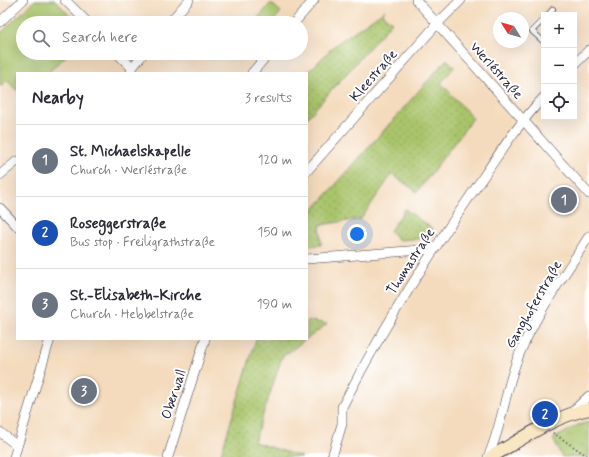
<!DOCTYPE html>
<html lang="en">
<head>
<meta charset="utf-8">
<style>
	:root { --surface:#fff; --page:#f7f7f7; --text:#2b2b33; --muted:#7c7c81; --line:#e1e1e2; --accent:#b5179e }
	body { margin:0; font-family:Mynerve,sans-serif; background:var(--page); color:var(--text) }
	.controls { position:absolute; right:12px; top:12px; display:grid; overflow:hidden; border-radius:0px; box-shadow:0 4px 16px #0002 }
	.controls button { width:36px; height:36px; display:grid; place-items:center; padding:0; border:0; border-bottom:1px solid var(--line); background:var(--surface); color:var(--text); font:20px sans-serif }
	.compass { position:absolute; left:493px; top:12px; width:36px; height:36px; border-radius:50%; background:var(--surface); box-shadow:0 4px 16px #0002; rotate:307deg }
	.you { position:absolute; left:357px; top:234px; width:14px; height:14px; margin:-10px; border:3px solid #fff; border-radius:50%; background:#1a73e8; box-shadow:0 0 0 6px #1a73e833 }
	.badge { display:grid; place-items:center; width:26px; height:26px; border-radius:50%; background:var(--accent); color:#fff; font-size:13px; font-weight:700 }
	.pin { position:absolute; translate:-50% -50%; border:2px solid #fff; box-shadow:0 1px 4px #0006 }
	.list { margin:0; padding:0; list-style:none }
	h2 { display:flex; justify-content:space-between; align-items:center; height:52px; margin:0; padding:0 16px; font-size:17px }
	h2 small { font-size:13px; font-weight:400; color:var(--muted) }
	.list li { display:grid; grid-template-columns:26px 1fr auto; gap:12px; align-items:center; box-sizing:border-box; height:72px; padding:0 16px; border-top:1px solid var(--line) }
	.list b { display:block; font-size:15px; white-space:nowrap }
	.list p { margin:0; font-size:13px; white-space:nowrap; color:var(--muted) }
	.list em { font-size:13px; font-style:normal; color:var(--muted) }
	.icon { flex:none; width:22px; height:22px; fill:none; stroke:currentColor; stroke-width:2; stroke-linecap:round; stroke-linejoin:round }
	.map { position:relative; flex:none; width:589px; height:457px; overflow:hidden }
	.search { position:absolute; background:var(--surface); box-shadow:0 4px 16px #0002; left:16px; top:16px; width:292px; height:44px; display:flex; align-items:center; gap:10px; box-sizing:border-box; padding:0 14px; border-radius:22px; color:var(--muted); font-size:15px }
	.panel { position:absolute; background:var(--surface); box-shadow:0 4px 16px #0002; left:16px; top:72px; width:292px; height:268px; border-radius:0px }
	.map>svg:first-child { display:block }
</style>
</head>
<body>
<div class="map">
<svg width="589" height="457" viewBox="0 0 589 457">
	<defs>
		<pattern id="grass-tufts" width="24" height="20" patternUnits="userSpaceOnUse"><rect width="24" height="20" fill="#a9c46b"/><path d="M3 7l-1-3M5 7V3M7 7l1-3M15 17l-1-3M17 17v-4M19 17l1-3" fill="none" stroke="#91a85e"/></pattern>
		<pattern id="garden-dots" width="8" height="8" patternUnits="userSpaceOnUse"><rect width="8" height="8" fill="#a9c46b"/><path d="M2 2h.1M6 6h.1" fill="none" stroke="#91a85e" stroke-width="1.8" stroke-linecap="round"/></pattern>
	</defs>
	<rect width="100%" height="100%" fill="#fff"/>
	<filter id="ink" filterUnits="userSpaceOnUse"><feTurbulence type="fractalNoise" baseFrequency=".025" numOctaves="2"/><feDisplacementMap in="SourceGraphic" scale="8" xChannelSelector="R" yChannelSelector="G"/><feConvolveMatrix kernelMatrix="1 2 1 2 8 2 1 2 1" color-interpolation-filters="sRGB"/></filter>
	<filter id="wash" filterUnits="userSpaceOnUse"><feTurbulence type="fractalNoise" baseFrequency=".012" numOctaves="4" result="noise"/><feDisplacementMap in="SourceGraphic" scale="16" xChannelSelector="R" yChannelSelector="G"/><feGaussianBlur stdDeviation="0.9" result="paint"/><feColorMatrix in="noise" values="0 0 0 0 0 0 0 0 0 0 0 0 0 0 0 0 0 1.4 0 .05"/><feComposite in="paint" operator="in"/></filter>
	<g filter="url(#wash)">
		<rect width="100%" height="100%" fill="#f4dbbd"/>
		<polygon fill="url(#grass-tufts)" stroke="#667353" points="589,422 589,457 562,457 553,439 578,425"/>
		<g fill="#a9c46b" stroke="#667353">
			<polygon points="35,0 55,0 77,23 23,23 23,53 69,53 48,73 17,73 17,91 7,80 0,87 0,34"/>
			<polygon points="271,3 281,12 272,23 261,23 257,19"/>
		</g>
		<g fill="url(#garden-dots)" stroke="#667353">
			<polygon points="385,10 382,14 392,22 307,118 307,73 335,45"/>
			<polygon points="447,59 454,67 441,83 473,118 417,192 392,174 361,219 320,225 321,245 307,246 307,217"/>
			<polygon points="405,209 434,230 428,238 399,240 390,231"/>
			<polygon points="307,320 327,324 307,339"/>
			<polygon points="256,339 306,339 282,357 254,442 302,457 220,457"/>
		</g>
	</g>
	<g filter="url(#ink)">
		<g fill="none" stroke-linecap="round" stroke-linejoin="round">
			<defs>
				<g id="lane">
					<polyline points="548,15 553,9"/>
					<polyline points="544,19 532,31 544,42"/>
				</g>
				<g id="street">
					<polyline points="65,0 88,23"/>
					<polyline points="416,0 589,194"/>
					<polyline points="0,22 23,0"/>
					<polyline points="169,23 189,0"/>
					<polyline points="294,23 314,0"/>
					<polyline points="117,53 132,68"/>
					<polyline points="574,65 589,50"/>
					<polyline points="131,73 132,68 144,53"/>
					<polyline points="252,73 269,53"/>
					<polyline points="307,171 437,24 461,0"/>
					<polyline points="0,175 17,161"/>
					<polyline points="0,208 17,226"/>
					<polyline points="307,259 433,249"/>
					<polyline points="572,412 589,396"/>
					<polyline points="0,432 17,446"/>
					<polyline points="14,457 50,339"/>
					<polyline points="168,457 205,339"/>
					<path d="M332 457 342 424V407C381 331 426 259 475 189 497 157 517 125 544 97"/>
					<path d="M488 457C503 424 505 388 519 355 536 313 565 275 589 236"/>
				</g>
				<path id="secondary" d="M491 457C522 439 554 416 589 409"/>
			</defs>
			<use href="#lane" stroke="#423e4e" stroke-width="6"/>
			<use href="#street" stroke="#423e4e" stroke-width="10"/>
			<use href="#secondary" stroke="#423e4e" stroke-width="14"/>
			<polyline stroke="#423e4e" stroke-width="2" stroke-dasharray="1 3" stroke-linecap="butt" points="553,433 589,457"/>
			<use href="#lane" stroke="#fff" stroke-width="4.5"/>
			<use href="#street" stroke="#fff" stroke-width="9"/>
			<use href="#secondary" stroke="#f9e7c3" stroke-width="12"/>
		</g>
	</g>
	<g text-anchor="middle" stroke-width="4" stroke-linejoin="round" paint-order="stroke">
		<g font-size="14" fill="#22223b" stroke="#fff">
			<text transform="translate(497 70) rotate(48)" y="5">Werléstraße</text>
			<text transform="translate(373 75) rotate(-49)" y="5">Kleestraße</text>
			<text transform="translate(410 261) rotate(-57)" y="5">Thomastraße</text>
			<text transform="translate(533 304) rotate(-60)" y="5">Ganghoferstraße</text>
			<text transform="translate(173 394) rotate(-72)" y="5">Oberwall</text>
		</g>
	</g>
</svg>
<div class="controls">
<button>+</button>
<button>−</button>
<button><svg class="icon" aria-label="locate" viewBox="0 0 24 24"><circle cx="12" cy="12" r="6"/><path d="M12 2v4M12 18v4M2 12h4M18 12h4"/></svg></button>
</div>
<svg class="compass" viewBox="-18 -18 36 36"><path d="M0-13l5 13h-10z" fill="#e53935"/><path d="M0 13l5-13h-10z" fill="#7c7c81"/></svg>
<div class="you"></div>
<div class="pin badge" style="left:564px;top:200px;background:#6b7280">1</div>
<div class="pin badge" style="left:545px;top:414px;background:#1a4fb4">2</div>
<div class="pin badge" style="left:84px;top:391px;background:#6b7280">3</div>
<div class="search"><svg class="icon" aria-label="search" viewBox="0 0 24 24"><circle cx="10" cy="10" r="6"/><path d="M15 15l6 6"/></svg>Search here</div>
<section class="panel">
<h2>Nearby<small>3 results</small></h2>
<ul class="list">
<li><span class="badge" style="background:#6b7280">1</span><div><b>St. Michaelskapelle</b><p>Church · Werléstraße</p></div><em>120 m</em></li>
<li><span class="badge" style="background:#1a4fb4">2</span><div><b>Roseggerstraße</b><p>Bus stop · Freiligrathstraße</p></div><em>150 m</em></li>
<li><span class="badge" style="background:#6b7280">3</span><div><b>St.-Elisabeth-Kirche</b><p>Church · Hebbelstraße</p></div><em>190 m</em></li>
</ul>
</section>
</div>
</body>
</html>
